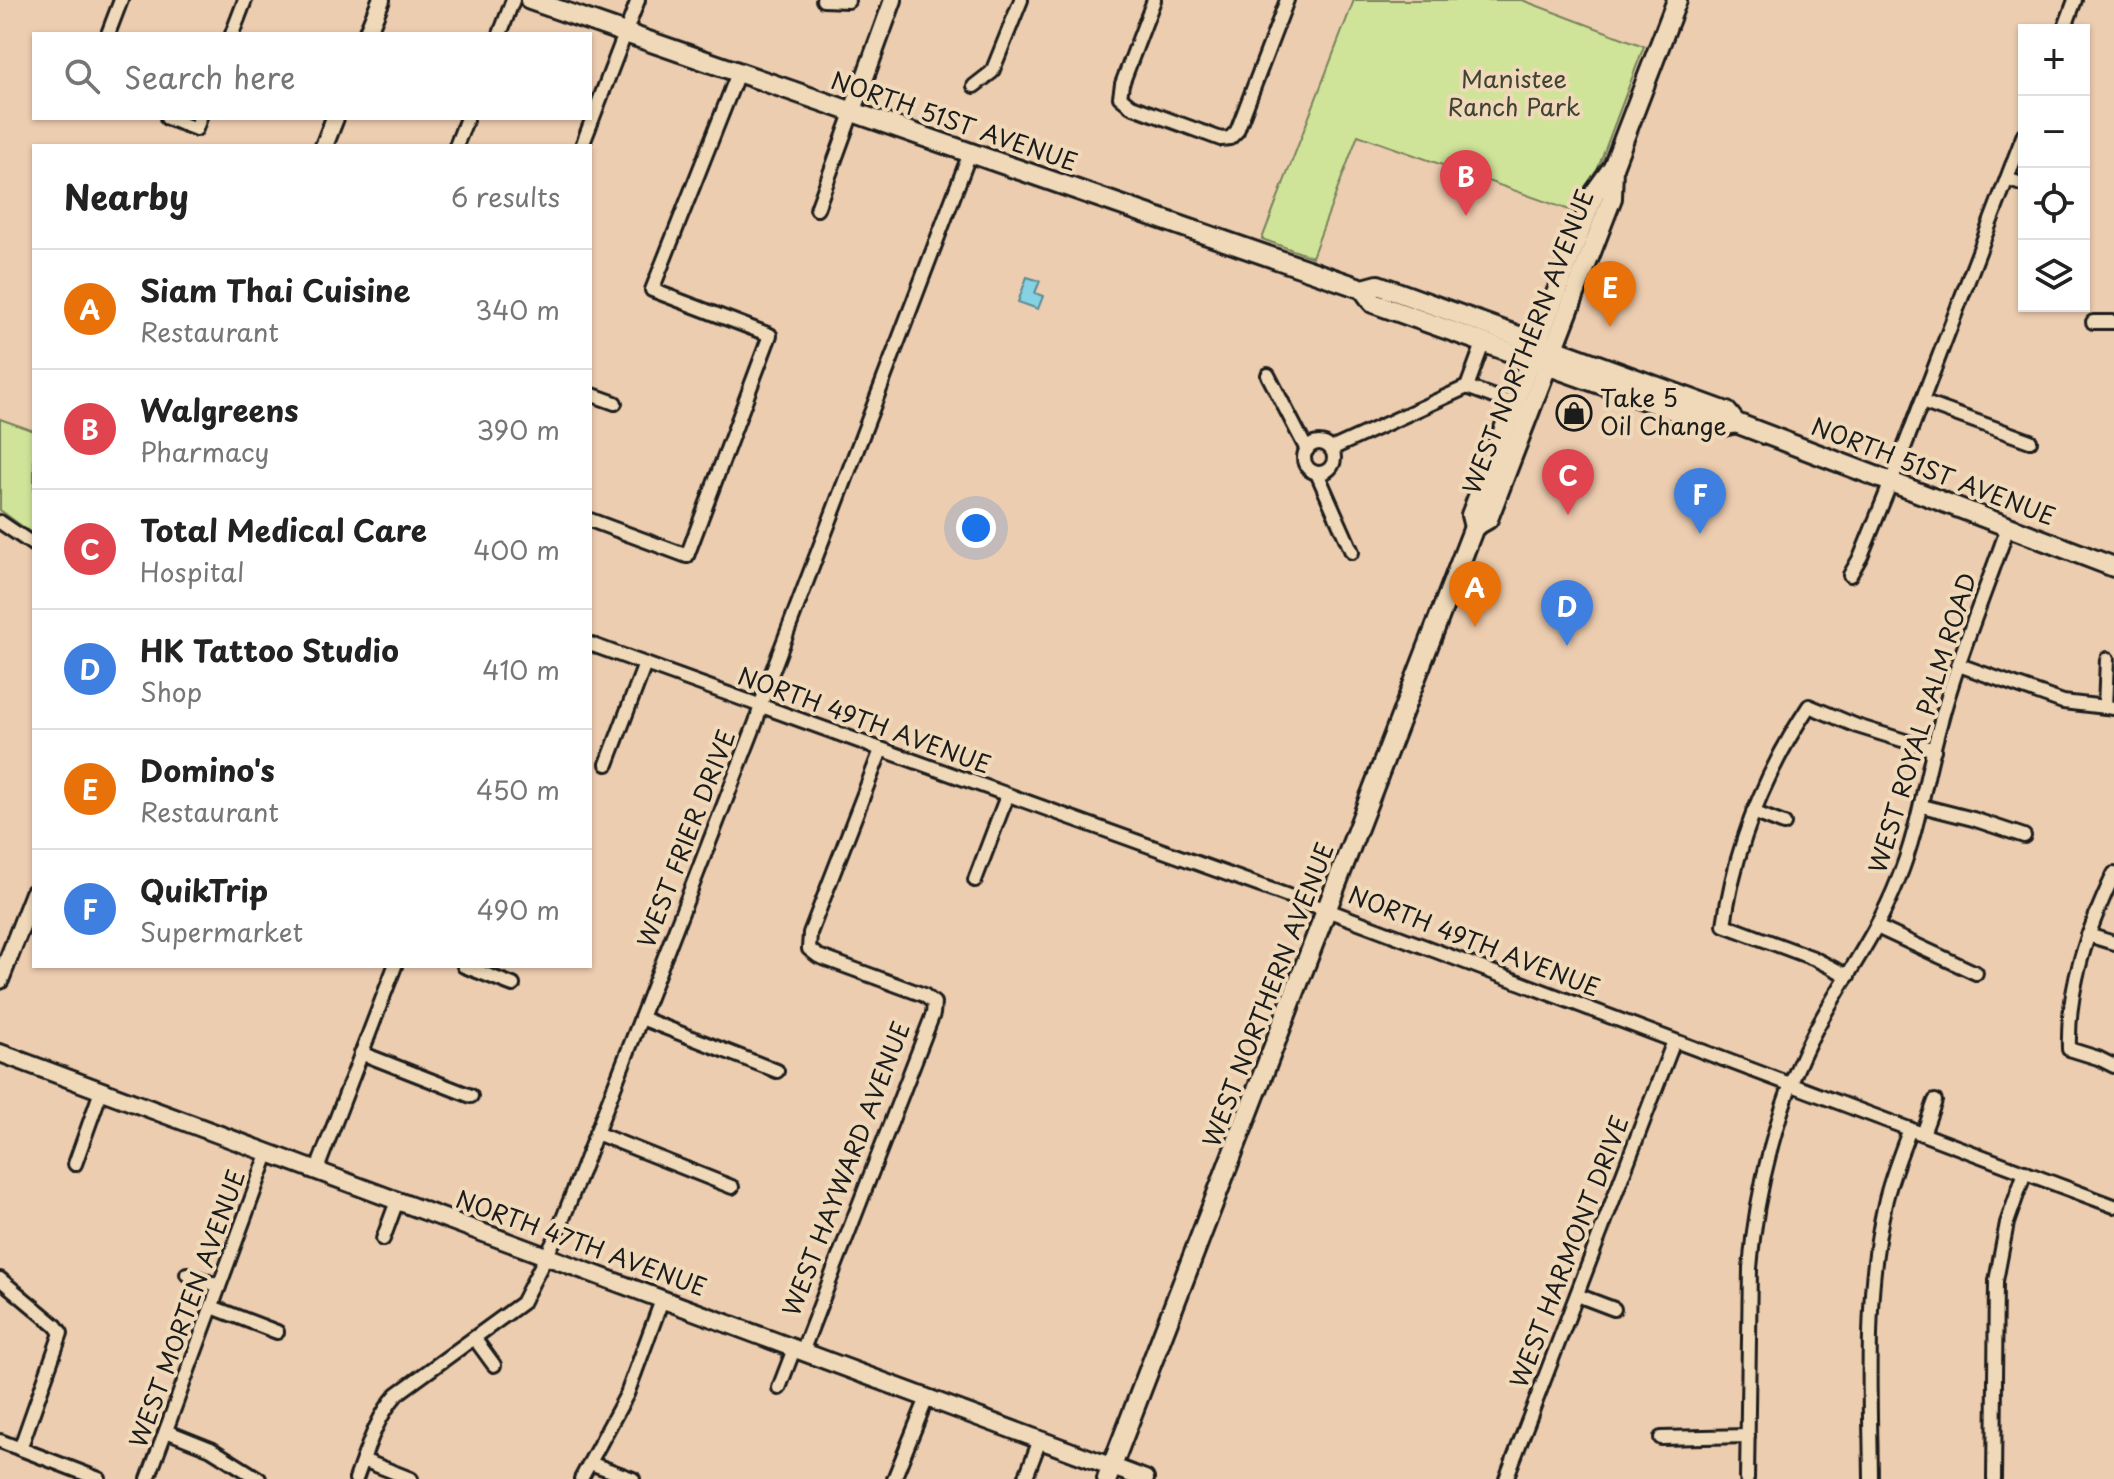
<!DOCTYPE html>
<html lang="en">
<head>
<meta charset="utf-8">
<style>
	:root { --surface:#fff; --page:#f2f2f2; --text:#222; --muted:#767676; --line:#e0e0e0; --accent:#b45309 }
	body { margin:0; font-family:"Playpen Sans",sans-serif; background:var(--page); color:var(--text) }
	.controls { position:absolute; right:24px; top:24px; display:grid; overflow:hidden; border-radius:0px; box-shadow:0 2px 6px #0004 }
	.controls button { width:72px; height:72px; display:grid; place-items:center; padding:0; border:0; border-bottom:2px solid var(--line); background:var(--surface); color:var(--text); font:40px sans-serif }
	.you { position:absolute; left:976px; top:528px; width:28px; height:28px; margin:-20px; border:6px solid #fff; border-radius:50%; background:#1a73e8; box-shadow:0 0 0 12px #1a73e833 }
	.badge { display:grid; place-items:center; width:52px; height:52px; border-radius:50%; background:var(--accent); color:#fff; font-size:26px; font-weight:700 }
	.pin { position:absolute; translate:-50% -66px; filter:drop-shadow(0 2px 4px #0008) }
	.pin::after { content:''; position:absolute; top:42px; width:28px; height:24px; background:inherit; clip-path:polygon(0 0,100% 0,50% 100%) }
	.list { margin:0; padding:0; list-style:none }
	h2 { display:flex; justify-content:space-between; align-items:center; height:104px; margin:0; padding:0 32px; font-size:34px }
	h2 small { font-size:26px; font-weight:400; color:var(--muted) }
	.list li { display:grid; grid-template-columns:52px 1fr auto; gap:24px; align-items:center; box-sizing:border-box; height:120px; padding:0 32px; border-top:2px solid var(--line) }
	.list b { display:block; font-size:30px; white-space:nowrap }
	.list p { margin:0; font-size:26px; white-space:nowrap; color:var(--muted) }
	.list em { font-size:26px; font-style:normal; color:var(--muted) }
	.icon { flex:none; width:44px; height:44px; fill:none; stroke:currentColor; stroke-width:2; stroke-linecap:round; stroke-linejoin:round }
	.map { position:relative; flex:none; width:2114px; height:1479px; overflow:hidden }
	.search { position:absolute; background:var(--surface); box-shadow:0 2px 6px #0004; left:32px; top:32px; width:560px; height:88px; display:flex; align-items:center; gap:20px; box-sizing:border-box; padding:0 28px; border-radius:0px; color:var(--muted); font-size:30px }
	.panel { position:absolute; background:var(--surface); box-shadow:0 2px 6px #0004; left:32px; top:144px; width:560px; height:824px; border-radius:0px }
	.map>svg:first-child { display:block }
</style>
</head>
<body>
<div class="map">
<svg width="2114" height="1479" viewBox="0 0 2114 1479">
	<rect width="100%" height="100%" fill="#edcdb0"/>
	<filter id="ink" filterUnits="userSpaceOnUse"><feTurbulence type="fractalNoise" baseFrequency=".0125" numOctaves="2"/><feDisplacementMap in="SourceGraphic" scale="16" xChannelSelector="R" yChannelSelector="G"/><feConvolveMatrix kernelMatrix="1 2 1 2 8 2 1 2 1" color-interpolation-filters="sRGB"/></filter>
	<g filter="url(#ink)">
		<g fill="#cfe499" stroke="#76805a" stroke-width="2">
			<polygon points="1354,0 1522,0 1644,46 1586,200 1577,206 1575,212 1358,135 1312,257 1262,239"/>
			<polygon points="0,419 34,431 34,535 0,510"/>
		</g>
		<polygon fill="#84d2e3" stroke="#5a8993" stroke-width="2" points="1027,277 1040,281 1035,293 1043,296 1038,309 1018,302"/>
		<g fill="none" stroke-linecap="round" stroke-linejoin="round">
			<defs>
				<g id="street">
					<polyline points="823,0 848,1"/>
					<polyline points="1154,0 1122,84 1120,97 1131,106 1221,139 1230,138 1237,131 1287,0"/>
					<polyline points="2064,30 2075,0"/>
					<polyline points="108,34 121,0"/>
					<polyline points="232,34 245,0"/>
					<polyline points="500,34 513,0"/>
					<polyline points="974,86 992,72 1021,0"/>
					<polyline points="167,118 196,129 200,118"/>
					<polyline points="456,146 467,118"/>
					<polyline points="582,146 638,0"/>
					<polyline points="2007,179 2024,185"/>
					<polyline points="817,209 852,113"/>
					<polyline points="2093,322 2114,322"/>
					<polyline points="1268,375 1307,450"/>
					<polyline points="1467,387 1513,404"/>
					<polyline points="590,394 615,403"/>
					<polyline points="1922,402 2030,441"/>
					<circle cx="1319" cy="458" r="15"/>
					<polyline points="1331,449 1467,387 1484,341"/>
					<polyline points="1317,473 1352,552"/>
					<polyline points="590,520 687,556 770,335 652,290 738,73"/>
					<polyline points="0,522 34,545"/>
					<polyline points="1850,575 1861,556 1891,482 2024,134"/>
					<polyline points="590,644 1327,910 2114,1206"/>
					<polyline points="1959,665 2063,702 2114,708"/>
					<polyline points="2105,707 2107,659"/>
					<polyline points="607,764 645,664"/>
					<polyline points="1922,806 1973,819 2024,836"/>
					<polyline points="1753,812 1784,824"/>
					<path d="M2114 874C2088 929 2067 987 2069 1049L2098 1058 2114 1066"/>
					<polyline points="975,880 1007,796"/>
					<polyline points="1877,927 1976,973"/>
					<polyline points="2088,935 2114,943"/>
					<polyline points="464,966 513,985"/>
					<path d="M1848 976 1813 958 1724 925C1735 846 1765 773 1809 706L1857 726 1934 750"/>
					<polyline points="641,1018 777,1071"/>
					<polyline points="361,1053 471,1096"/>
					<polyline points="596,1133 732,1187"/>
					<polyline points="1923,1134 1935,1101"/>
					<polyline points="75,1164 101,1091"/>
					<polyline points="316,1172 395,966"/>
					<polyline points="383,1239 397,1201"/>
					<polyline points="187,1274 219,1286"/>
					<polyline points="0,1279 56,1326 61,1333 20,1449"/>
					<polyline points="1577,1295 1614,1309"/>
					<polyline points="212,1307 277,1332"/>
					<polyline points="475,1339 494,1365"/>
					<polyline points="802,1352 933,1014 934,1003 924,995 818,956 809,949 810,933 881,750"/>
					<polyline points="779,1388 794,1349"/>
					<polyline points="166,1431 211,1449 259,1479"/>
					<polyline points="1661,1438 1748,1436"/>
					<polyline points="0,1441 99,1479"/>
					<polyline points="363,1460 411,1479"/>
					<polyline points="590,1463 633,1479"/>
					<polyline points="148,1479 268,1154"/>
					<path d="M356 1479C367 1449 376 1418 397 1394L522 1303 555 1239 756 722 766 688 970 153"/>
					<polyline points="581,1479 627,1394 662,1300"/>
					<polyline points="894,1479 927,1398"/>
					<polyline points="1025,1479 1040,1440"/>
					<polyline points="1506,1479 1674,1041"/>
					<path d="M1747 1479 1750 1268C1756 1191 1779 1097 1816 1029 1843 979 1877 934 1898 880 1918 831 1925 779 1939 728 1957 660 1985 593 2008 527"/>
					<path d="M1871 1479C1870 1386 1864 1290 1886 1199 1892 1175 1901 1152 1910 1129"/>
					<polyline points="1994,1479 1996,1281 2007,1223 2025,1172"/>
				</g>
				<g id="secondary">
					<polyline points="367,34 381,0"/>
					<polyline points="852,113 893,0"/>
					<polyline points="324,146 335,118"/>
					<polyline points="0,980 34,893"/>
					<polyline points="0,1053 1145,1479"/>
				</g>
				<g id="primary">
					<polyline points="530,0 1363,289 1378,285 1727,412 1736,423 2114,567"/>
					<polyline points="1363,289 1373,303 1678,412 1723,426 1736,423"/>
					<polyline points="1474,527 1471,515 1595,192 1613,167 1677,0"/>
					<polyline points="1107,1479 1474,527 1488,519 1612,198 1613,167"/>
				</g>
			</defs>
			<use href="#street" stroke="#1c1c1c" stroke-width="18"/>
			<use href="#secondary" stroke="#1c1c1c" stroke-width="22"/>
			<use href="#primary" stroke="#1c1c1c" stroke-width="24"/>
			<use href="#street" stroke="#efd9b8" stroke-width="12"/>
			<use href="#secondary" stroke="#efd9b8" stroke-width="16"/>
			<use href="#primary" stroke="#efd9b8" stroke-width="18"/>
		</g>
	</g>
	<defs>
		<symbol id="shop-ring" viewBox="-11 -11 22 22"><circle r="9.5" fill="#efd9b8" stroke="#1c1c1c" stroke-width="1.5"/><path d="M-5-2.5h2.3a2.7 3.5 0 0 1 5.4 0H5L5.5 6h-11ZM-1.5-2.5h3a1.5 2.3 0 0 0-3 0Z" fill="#1c1c1c"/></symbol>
	</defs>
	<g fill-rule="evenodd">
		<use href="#shop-ring" x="1554" y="393" width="40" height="40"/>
	</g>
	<g text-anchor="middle" stroke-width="8" stroke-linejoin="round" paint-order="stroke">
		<g font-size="24" fill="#404435" stroke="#efd9b8">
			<text x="1514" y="88">Manistee<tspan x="1514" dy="28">Ranch Park</tspan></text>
		</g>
		<g font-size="24" fill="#1c1c1c" stroke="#efd9b8">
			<text transform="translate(954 122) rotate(19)" y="8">NORTH 51ST AVENUE</text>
			<text transform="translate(1529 342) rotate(-69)" y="8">WEST NORTHERN AVENUE</text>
			<text transform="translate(1933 472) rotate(21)" y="8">NORTH 51ST AVENUE</text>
			<text transform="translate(864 721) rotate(20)" y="8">NORTH 49TH AVENUE</text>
			<text transform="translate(1923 723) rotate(-73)" y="8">WEST ROYAL PALM ROAD</text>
			<text transform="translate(687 839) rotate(-69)" y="8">WEST FRIER DRIVE</text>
			<text transform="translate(1474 942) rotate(21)" y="8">NORTH 49TH AVENUE</text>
			<text transform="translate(1269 995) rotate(-69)" y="8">WEST NORTHERN AVENUE</text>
			<text transform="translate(847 1169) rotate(-69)" y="8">WEST HAYWARD AVENUE</text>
			<text transform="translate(581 1244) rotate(20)" y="8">NORTH 47TH AVENUE</text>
			<text transform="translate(1570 1252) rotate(-69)" y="8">WEST HARMONT DRIVE</text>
			<text transform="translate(188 1309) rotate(-70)" y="8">WEST MORTEN AVENUE</text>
		</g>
		<g font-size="24" fill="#1c1c1c" stroke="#efd9b8" text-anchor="start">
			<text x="1600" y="407">Take 5<tspan x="1600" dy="28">Oil Change</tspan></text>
		</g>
	</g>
</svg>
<div class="controls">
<button>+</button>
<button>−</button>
<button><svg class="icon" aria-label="locate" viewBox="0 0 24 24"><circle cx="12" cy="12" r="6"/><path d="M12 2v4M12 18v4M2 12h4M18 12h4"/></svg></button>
<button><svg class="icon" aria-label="layers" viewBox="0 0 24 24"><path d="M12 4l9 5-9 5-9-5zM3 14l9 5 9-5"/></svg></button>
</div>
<div class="you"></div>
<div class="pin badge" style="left:1475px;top:627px;background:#e8710a">A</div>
<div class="pin badge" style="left:1466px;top:216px;background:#e0444e">B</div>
<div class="pin badge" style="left:1568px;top:515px;background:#e0444e">C</div>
<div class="pin badge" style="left:1567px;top:646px;background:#3f7fe0">D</div>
<div class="pin badge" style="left:1610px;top:327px;background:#e8710a">E</div>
<div class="pin badge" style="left:1700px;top:534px;background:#3f7fe0">F</div>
<div class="search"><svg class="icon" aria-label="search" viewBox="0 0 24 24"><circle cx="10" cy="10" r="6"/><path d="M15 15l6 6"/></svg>Search here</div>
<section class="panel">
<h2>Nearby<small>6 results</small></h2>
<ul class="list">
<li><span class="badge" style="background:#e8710a">A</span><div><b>Siam Thai Cuisine</b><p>Restaurant</p></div><em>340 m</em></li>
<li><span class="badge" style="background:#e0444e">B</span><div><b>Walgreens</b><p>Pharmacy</p></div><em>390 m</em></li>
<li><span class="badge" style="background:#e0444e">C</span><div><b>Total Medical Care</b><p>Hospital</p></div><em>400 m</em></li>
<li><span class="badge" style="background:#3f7fe0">D</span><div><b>HK Tattoo Studio</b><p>Shop</p></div><em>410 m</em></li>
<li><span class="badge" style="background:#e8710a">E</span><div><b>Domino's</b><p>Restaurant</p></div><em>450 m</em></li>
<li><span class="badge" style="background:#3f7fe0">F</span><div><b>QuikTrip</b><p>Supermarket</p></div><em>490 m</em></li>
</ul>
</section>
</div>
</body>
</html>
